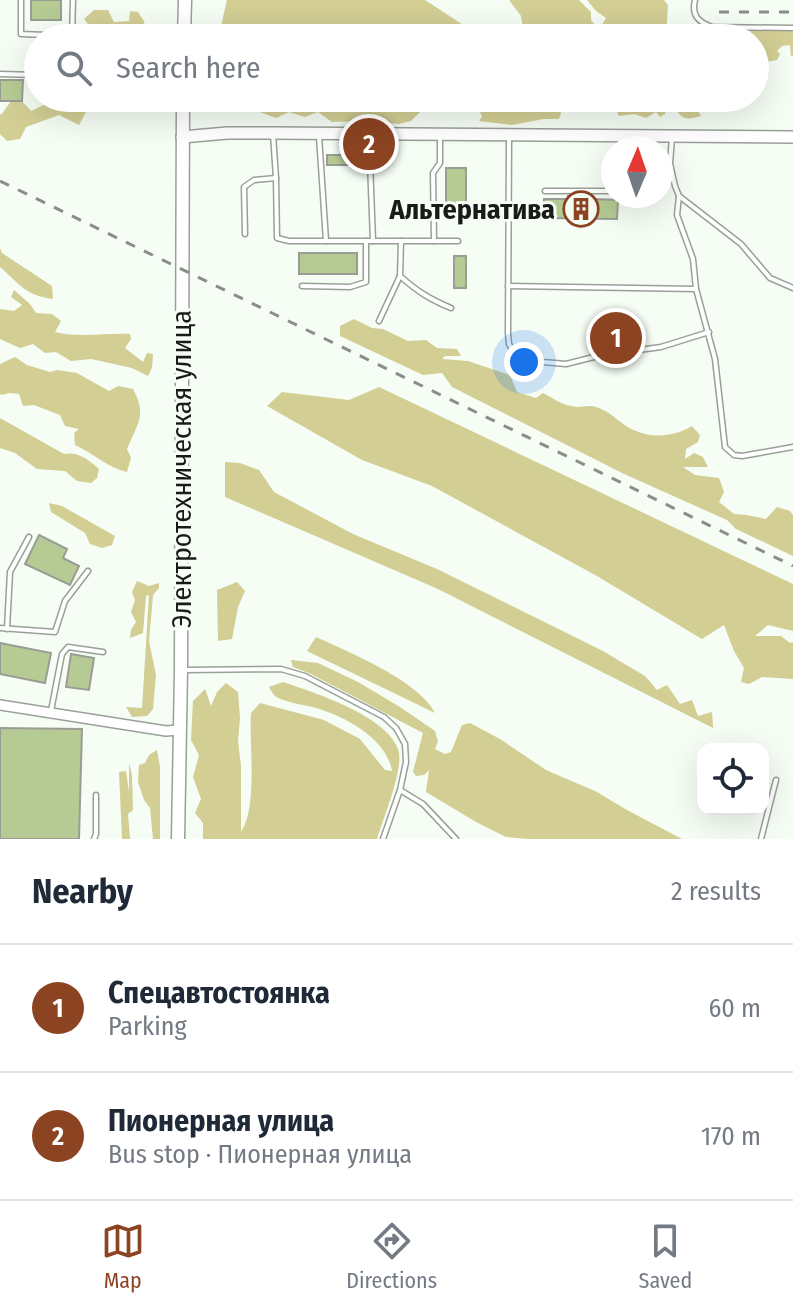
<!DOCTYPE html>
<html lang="en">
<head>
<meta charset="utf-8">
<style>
	:root { --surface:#fff; --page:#f6f6f7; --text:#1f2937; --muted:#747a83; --line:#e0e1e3; --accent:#8b4322 }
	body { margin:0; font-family:"Fira Sans Condensed",sans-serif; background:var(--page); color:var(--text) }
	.controls { position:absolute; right:24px; bottom:24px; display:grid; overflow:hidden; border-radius:16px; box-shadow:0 8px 32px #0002 }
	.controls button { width:72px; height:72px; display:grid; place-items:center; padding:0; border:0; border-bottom:2px solid var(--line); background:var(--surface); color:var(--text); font:40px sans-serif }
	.compass { position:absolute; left:601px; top:136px; width:72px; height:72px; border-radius:50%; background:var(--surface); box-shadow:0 8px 32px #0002; rotate:2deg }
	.you { position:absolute; left:524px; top:362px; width:28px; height:28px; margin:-20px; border:6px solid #fff; border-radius:50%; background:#1a73e8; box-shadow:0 0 0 12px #1a73e833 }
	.badge { display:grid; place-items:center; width:52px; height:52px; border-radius:50%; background:var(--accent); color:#fff; font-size:26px; font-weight:700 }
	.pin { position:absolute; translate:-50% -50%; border:4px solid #fff; box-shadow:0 2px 8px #0006 }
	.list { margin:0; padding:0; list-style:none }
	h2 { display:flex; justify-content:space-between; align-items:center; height:104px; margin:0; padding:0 32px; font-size:34px }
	h2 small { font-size:26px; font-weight:400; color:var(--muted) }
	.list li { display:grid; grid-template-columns:52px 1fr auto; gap:24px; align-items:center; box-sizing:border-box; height:128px; padding:0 32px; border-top:2px solid var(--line) }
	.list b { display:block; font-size:30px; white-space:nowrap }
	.list p { margin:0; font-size:26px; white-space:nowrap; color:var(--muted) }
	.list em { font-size:26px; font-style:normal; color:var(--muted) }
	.icon { flex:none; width:44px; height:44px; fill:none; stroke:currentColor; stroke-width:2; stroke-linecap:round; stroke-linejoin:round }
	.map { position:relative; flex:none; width:793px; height:839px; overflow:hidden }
	.search { position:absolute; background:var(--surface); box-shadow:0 8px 32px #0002; left:24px; right:24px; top:24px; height:88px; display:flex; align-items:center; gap:20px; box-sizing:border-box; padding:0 28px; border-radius:44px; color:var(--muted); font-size:30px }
	.sheet { height:360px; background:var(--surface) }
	nav { display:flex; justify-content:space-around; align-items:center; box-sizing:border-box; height:112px; border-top:2px solid var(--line); background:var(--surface); font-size:22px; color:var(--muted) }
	nav a { display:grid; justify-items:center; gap:4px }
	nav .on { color:var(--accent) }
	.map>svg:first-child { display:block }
</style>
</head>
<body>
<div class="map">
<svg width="793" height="839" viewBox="0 0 793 839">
	<rect width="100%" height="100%" fill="#f5fdf5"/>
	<g fill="#d2ce94">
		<polygon points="227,0 425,0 471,30 476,38 220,38 220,30"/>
		<polygon points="509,0 579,0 591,12 591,20 599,30 606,18 596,11 587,0 664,0 668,5 666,38 534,38 524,35 521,16"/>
		<polygon points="94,10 108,10 114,22 129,21 130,11 138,12 144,21 146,36 104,38 104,25 93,30 84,19"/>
		<polygon points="758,30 793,30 793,56 791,56 790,45 782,46 777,51 780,54 777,60 766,62 757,60 761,47 755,47 755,38 689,38 707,32 731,35"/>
		<polygon points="226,98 553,98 561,113 559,119 544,119 512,125 479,121 482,117 479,109 463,110 445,105 434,105 423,109 411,121 399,124 361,121 332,122 318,112 305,117 289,112 276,118 249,108 228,103"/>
		<path d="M610 98H704L694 104 701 116C676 124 683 110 667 104L665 114 660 117 656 112 646 118 634 114 619 116Z"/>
		<polygon points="11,101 22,101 31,111 50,102 82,103 87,110 79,125 59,115 26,127 20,139 7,141 0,134 0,114 1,115"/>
		<path d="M0 248 2 253 52 286 53 299C24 295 20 284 0 267Z"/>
		<path d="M14 290 30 304 36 313 52 314 61 321 55 332C80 338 105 333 130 334L131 339 125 348 143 362 147 353 153 354 152 368 148 376 132 368 91 359 71 361 56 352 45 353 33 344 20 348 0 339V309L14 311 22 305 11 297Z"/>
		<path d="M354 319 372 328 383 329 408 341 426 340 437 348 457 349 461 356H445L442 359 468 361 510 375 517 392 536 398 543 393C554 399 564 406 577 407 584 407 589 405 596 407 610 412 611 415 622 423 642 439 671 439 692 426L700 435 698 442 686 449 685 459 694 453 703 457 708 467H683L695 475 719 478 724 492 719 502 734 514 747 515 766 519 777 507 790 511 793 515V556L736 529 727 520 622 473 452 387 442 373 423 375 340 336V326Z"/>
		<path d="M15 357 27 365 50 372 57 370 77 373 109 391 118 386 133 389C147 415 138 423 127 449L131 458 127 472C108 468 93 453 75 445L74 433 79 429 65 426 60 415 34 405 23 406 19 394 9 393 2 395 0 394V364Z"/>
		<polygon points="379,387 793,584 793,631 768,625 755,636 781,636 790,643 793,642 793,679 762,677 749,684 741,682 744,668 734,651 724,625 702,639 597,576 432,486 362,460 267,406 282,392 349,400"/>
		<path d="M0 418 64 454C78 451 89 460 99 469L97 478 91 483 77 481 65 471 37 469 15 453 0 448Z"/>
		<polygon points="225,462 240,463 259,470 274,492 353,534 437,569 603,651 645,676 657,690 667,685 680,704 692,700 698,716 712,712 713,728 438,589 225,497"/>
		<polygon points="49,503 62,506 115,536 112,545 102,548 90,544 85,533 51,512"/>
		<polygon points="137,581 149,586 159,583 159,588 153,595 149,641 156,675 153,709 147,716 132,717 126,707 142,708 149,595 146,596 143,633 130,638 131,630 136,622 131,612 135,600 132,592"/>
		<polygon points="237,582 245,591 238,607 232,639 218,641 217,590"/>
		<path d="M316 637C349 652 419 681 435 713L307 651Z"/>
		<polygon points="291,660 318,663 358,682 400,707 435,731 438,741 435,749 445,754 451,752 462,725 470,723 500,739 546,770 597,792 627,810 682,839 529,839 506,837 476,822 426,792 429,770 424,775 416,776 413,772 423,733 311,674 293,667"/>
		<path d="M283 682C313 692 387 716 398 749 405 767 383 819 377 839H203V823L195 813 201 799 193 777 199 755 191 740 193 701 205 689 211 706 217 692 226 683 238 692 240 718 238 741 241 766V832C258 806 249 746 251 713L260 703 324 720 360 739 385 770 392 771C387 741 351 720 325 711 311 705 289 704 276 697 274 695 270 690 269 687Z"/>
		<polygon points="157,750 160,767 160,839 153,839 150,808 144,800 138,782 139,765 145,763 149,755"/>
		<polygon points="129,763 132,775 133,810 128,814 130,839 122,839 119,772 126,771 129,792"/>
	</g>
	<g fill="#b6cb93" stroke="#999d94" stroke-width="2">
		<rect x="31" y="0" width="30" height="20"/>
		<polygon points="0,80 23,80 22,101 0,101"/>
		<rect x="327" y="155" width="35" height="10"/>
		<rect x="446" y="168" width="20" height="50"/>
		<polygon points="568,196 593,196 593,199 618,200 617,219 544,218 544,199 568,199"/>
		<rect x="299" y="253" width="58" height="21"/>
		<rect x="454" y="256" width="12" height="32"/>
		<polygon points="39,535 67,549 63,558 79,566 70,585 25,564"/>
		<polygon points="0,643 51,653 45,683 0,674"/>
		<polygon points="71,654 94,658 89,690 66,687"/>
		<polygon points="0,728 82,729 79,839 0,839"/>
	</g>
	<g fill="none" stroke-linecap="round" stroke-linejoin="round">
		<defs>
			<g id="service">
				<polyline points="21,0 21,34 72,36"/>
				<path d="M695 0C691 16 699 22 712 27L793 28"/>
				<polyline points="72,36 73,0"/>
				<polyline points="0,74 38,75"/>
				<polyline points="273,134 276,178 277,238 289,241 458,241"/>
				<polyline points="319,136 326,241"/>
				<polyline points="672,137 670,164 675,186 679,196 677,215 693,259 696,289 715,359 725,447 734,455 742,456 793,447"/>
				<polyline points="509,138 508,333 509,344 513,351 518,356 543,362 566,364 602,355 661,347 709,332"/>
				<polyline points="370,162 373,241"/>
				<polyline points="661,178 672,174"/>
				<polyline points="545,191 613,191"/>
				<polyline points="679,196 741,244 770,278 793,288"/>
				<polyline points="245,234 244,187 254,180 276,178"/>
				<polyline points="434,241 433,173 440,163 440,138"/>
				<path d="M400 276C417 291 429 299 451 308"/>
				<polyline points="302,286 350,287 366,282 366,241"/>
				<polyline points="508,286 696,289"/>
				<polyline points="379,321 400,276 401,241"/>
				<polyline points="0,628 55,632 65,601 88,571"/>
				<polyline points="7,629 10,572 29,537"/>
				<polyline points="183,670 281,669 305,676 384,717 396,728 405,744 406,762 400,790 383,839"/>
				<polyline points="51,711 62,654 68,647 103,652"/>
				<polyline points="400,790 423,804 456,839"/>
				<polyline points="94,839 96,834 96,795"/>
				<polyline points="761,839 776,780"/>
			</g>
			<polyline id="minor" points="0,705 166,731 179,730"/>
			<polyline id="tertiary" points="182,137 227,133 273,133 793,137"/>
			<g id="secondary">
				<polyline points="184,38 185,0"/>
				<polyline points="178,839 181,670 183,98"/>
			</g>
		</defs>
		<use href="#service" stroke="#99a098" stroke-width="7"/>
		<use href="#minor" stroke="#99a098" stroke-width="12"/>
		<use href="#tertiary" stroke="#99a098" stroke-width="14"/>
		<use href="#secondary" stroke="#99a098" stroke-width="15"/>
		<use href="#service" stroke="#fff" stroke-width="4"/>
		<use href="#minor" stroke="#fff" stroke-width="9"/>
		<use href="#tertiary" stroke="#fff" stroke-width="11"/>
		<use href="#secondary" stroke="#fff" stroke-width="12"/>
		<g stroke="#898e89" stroke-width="3" stroke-dasharray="10 10" stroke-linecap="butt">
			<polyline points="719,12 793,12"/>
			<polyline points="0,181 793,566"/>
		</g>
	</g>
	<defs>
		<symbol id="building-ring" viewBox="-11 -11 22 22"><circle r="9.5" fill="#f5fdf5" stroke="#8b4322" stroke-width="1.5"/><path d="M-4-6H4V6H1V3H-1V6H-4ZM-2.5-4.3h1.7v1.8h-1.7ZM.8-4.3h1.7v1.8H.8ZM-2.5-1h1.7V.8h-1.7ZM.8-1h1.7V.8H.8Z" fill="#8b4322"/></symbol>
	</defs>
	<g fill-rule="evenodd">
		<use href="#building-ring" x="561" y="189" width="40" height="40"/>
	</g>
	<g text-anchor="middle" stroke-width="6" stroke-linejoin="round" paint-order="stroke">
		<g font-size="28" font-weight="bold" fill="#191b19" stroke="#f5fdf5" text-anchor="end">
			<text x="555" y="219">Альтернатива</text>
		</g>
		<g font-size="28" fill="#191b19" stroke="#f5fdf5">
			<text transform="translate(181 469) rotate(-90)" y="10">Электротехническая улица</text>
		</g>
	</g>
</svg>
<div class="controls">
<button><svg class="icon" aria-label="locate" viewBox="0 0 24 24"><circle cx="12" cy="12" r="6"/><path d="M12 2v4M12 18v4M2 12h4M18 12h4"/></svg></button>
</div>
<svg class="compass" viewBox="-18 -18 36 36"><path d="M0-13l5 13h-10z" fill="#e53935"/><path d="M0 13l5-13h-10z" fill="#747a83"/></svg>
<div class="you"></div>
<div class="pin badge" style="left:616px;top:338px">1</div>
<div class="pin badge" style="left:369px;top:144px">2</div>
<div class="search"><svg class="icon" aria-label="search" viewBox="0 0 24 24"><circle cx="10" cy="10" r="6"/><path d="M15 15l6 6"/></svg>Search here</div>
</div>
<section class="sheet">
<h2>Nearby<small>2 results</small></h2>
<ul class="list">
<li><span class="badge">1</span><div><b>Спецавтостоянка</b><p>Parking</p></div><em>60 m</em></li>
<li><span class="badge">2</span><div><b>Пионерная улица</b><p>Bus stop · Пионерная улица</p></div><em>170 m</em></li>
</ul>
</section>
<nav>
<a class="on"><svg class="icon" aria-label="map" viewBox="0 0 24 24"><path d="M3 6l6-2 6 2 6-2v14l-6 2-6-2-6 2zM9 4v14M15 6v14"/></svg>Map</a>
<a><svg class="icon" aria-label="directions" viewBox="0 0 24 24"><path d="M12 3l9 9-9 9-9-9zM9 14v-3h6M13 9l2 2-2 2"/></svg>Directions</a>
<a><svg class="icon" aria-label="saved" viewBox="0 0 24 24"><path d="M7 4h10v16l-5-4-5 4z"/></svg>Saved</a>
</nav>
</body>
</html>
